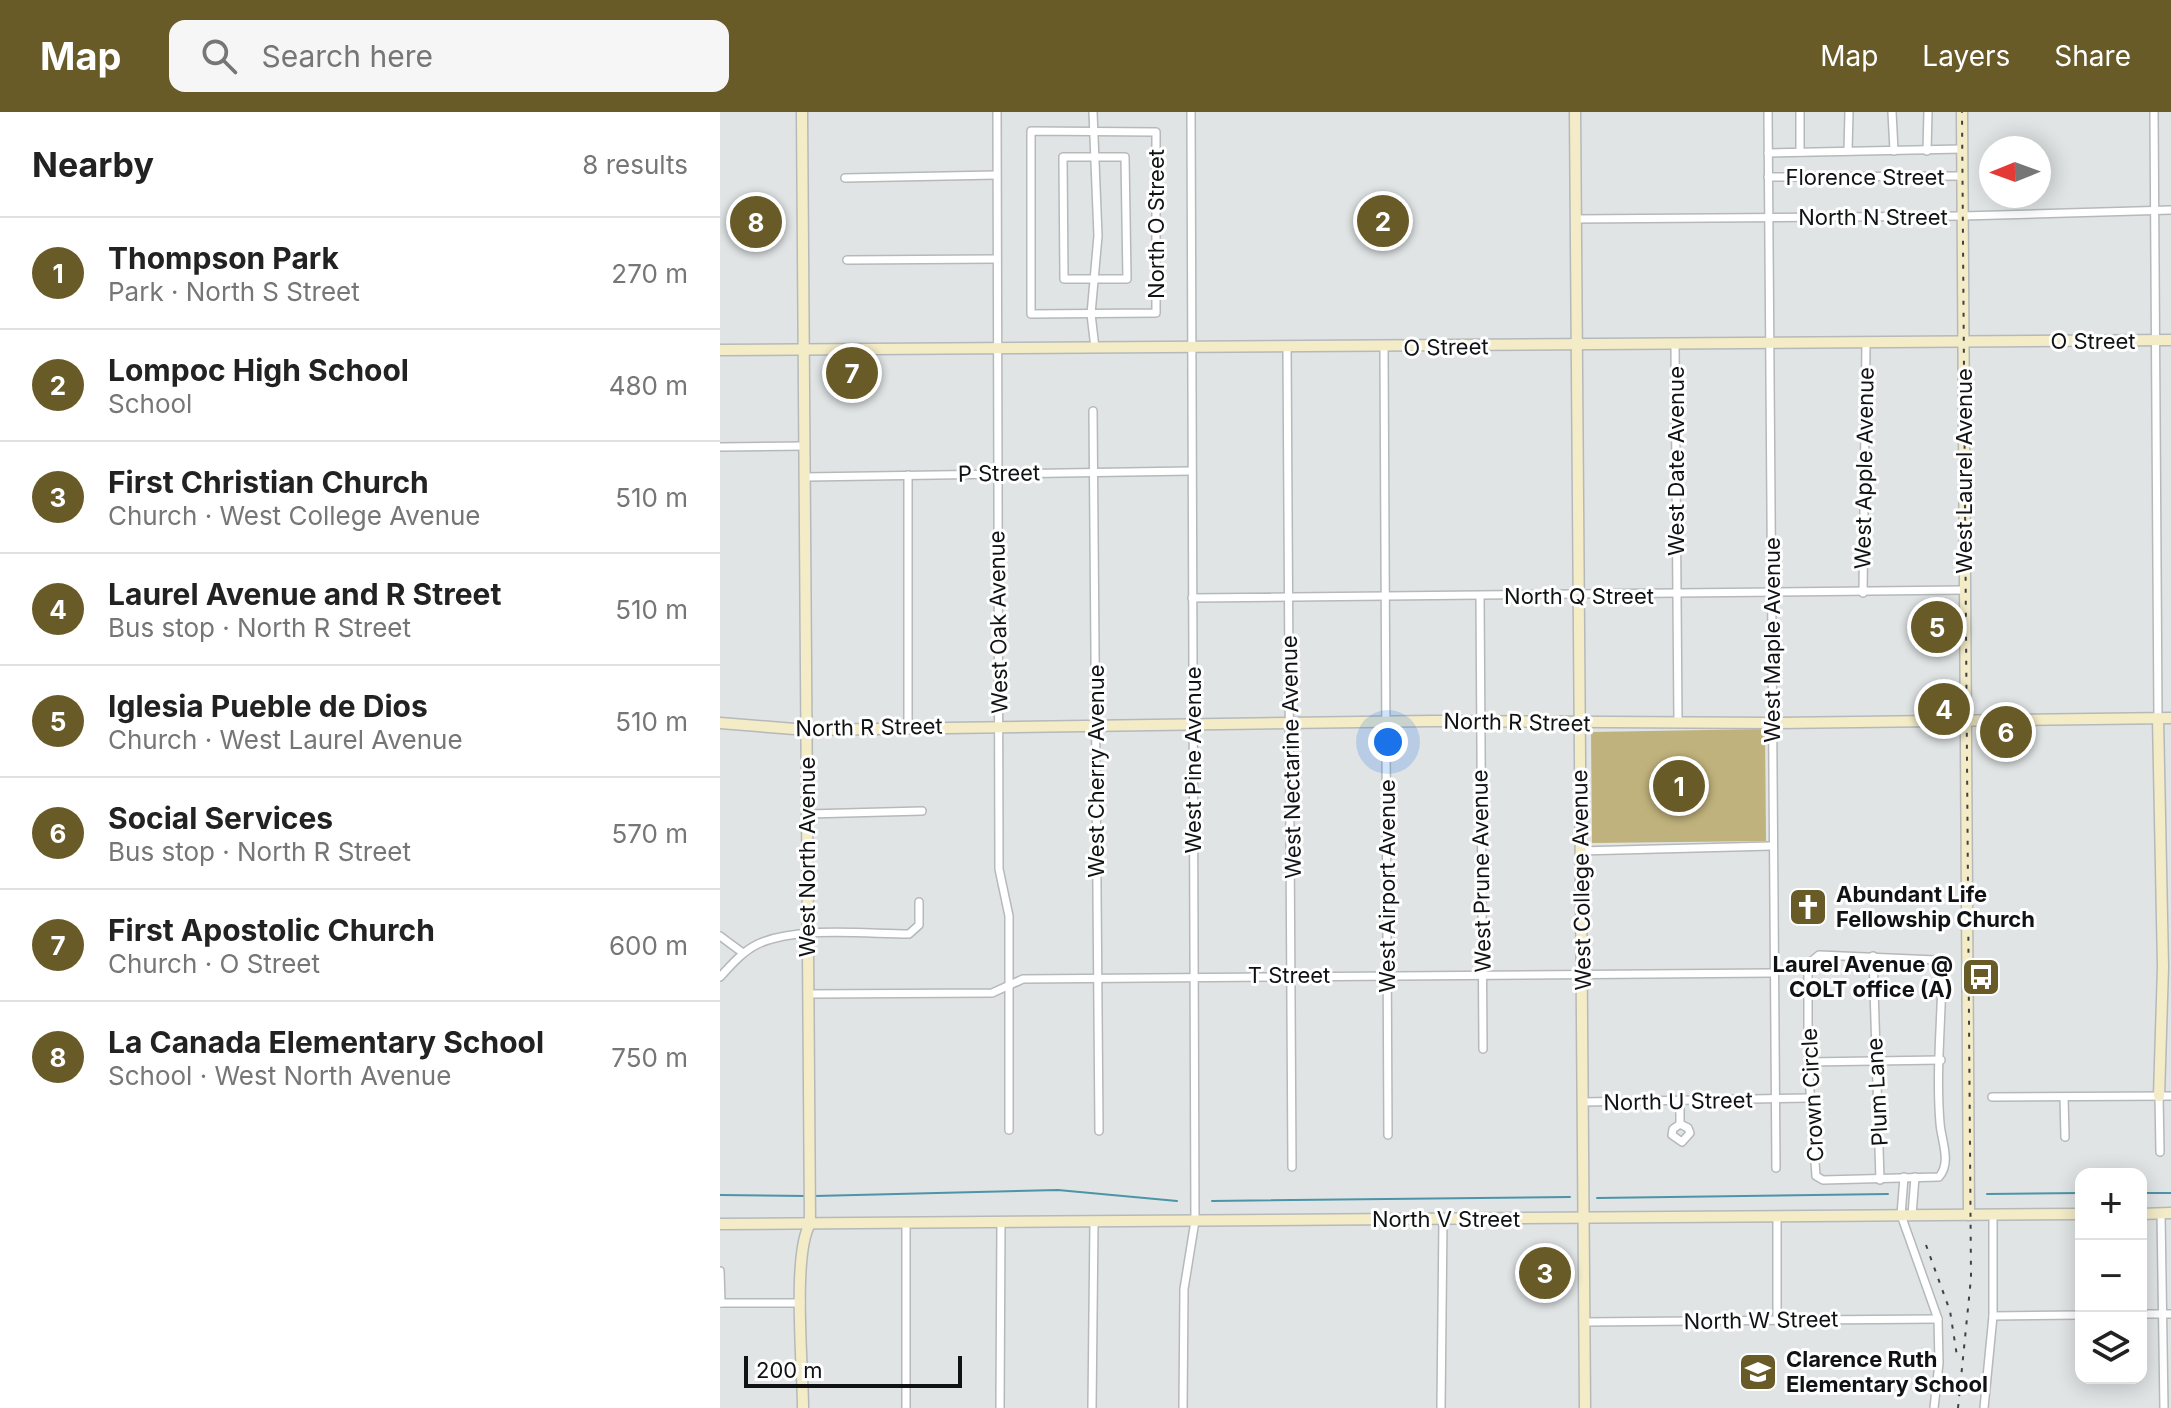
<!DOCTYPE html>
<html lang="en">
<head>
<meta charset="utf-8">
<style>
	:root { --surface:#fff; --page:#f6f6f6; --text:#222; --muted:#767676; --line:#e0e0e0; --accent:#685b28 }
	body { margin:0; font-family:Inter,sans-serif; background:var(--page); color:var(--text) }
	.controls { position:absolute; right:24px; bottom:24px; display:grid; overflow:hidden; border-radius:16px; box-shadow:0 4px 20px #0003 }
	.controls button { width:72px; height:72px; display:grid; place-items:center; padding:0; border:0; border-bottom:2px solid var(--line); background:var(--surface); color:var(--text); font:40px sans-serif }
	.compass { position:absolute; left:1259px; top:24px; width:72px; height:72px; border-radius:50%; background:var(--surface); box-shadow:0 4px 20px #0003; rotate:269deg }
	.scale { position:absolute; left:24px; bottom:20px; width:218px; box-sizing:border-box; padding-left:8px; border:4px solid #111213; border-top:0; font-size:22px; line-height:28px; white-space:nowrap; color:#111213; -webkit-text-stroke:6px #fff; paint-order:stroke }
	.you { position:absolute; left:668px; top:630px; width:28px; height:28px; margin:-20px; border:6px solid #fff; border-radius:50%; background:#1a73e8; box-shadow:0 0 0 12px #1a73e833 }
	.badge { display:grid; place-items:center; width:52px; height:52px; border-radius:50%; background:var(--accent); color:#fff; font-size:26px; font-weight:700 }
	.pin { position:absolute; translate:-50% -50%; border:4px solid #fff; box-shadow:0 2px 8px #0006 }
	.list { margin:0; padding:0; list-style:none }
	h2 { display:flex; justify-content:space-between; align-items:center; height:104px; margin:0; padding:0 32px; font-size:34px }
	h2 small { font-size:26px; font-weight:400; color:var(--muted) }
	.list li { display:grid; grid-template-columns:52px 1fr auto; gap:24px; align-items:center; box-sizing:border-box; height:112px; padding:0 32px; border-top:2px solid var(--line) }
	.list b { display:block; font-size:30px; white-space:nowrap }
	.list p { margin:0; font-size:26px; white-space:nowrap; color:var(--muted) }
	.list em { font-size:26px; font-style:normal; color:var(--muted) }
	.icon { flex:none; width:44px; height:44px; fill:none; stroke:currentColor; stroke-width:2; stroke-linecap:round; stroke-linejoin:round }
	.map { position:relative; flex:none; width:1451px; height:1296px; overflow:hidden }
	header { display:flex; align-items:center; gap:48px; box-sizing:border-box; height:112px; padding:0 40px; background:var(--accent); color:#fff }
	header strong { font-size:38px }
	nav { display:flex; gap:44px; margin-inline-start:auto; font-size:28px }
	.search { width:560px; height:72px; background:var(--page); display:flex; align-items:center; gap:20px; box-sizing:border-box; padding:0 28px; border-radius:16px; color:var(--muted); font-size:30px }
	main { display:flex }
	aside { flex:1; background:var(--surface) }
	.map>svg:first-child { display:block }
</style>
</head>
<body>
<header>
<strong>Map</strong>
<div class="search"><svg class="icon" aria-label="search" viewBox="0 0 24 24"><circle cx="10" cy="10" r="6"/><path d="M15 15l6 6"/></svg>Search here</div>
<nav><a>Map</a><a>Layers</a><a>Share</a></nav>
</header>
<main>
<aside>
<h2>Nearby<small>8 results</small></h2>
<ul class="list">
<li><span class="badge">1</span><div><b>Thompson Park</b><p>Park · North S Street</p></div><em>270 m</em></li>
<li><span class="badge">2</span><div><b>Lompoc High School</b><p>School</p></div><em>480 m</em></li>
<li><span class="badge">3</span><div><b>First Christian Church</b><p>Church · West College Avenue</p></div><em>510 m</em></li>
<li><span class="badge">4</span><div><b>Laurel Avenue and R Street</b><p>Bus stop · North R Street</p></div><em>510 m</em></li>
<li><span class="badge">5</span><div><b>Iglesia Pueble de Dios</b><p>Church · West Laurel Avenue</p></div><em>510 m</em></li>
<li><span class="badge">6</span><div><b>Social Services</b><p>Bus stop · North R Street</p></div><em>570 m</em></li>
<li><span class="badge">7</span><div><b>First Apostolic Church</b><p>Church · O Street</p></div><em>600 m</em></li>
<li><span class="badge">8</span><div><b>La Canada Elementary School</b><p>School · West North Avenue</p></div><em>750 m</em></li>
</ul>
</aside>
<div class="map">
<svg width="1451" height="1296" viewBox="0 0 1451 1296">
	<rect width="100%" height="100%" fill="#e0e4e5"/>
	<polygon fill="#c0b27c" points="1045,617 1046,729 872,731 871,620"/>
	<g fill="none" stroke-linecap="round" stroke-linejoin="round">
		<g stroke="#4c94a7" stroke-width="2">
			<polyline points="1421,1081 1451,1081"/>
			<polyline points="1267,1082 1361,1081"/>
			<polyline points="0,1083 85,1084"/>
			<polyline points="95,1084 338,1078 457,1089"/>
			<polyline points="877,1086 1168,1082"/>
			<polyline points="492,1089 850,1085"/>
		</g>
		<defs>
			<g id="street">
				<polyline points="277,0 279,757 289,804 289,1018"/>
				<polyline points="373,0 378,124 371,202 375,236"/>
				<polyline points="1048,0 1056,1056"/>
				<polyline points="1080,0 1080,40"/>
				<polyline points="1172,0 1174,39"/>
				<polyline points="1434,0 1438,606"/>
				<polygon points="311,19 436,20 436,201 311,202"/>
				<polyline points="1128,39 1129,0"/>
				<polyline points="1207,39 1208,0"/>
				<polyline points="1048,41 1242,37"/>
				<polygon points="343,45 405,45 407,167 344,167"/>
				<polyline points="1048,65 1242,64"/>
				<polyline points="125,66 276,63"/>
				<polyline points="855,107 1243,104 1451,98"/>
				<polyline points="127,148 275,147"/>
				<polyline points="955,233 958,610"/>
				<polyline points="567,235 572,1055"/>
				<polyline points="664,236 668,1023"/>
				<polyline points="373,299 379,1019"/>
				<polyline points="0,335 85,334"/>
				<polyline points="86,365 471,359"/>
				<polyline points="1143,481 1146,232"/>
				<polyline points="760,484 763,937"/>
				<polyline points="472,486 1245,478"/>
				<polyline points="188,614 188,363"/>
				<polyline points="88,702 202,699"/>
				<polyline points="860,739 1052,734"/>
				<polyline points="0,824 23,841"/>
				<path d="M1099 843 1216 848 1222 866C1221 914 1216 964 1220 1011 1221 1028 1232 1050 1219 1065L1103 1068 1096 1064 1088 950V852Z"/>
				<polyline points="1153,844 1160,1068"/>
				<path d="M0 865C11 853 23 839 38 832 77 814 146 822 189 822L199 813V790"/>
				<polyline points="88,882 272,881 303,867 1053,861"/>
				<polyline points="1088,950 1221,948"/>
				<polyline points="1439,984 1440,1040"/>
				<polyline points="1272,985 1451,984"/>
				<polyline points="1344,985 1345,1025"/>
				<polyline points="863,990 1090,986"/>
				<polyline points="960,1012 968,1016 970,1021 962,1030 952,1023 953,1017 960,1012 960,988"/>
				<polyline points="1184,1065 1181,1103 1218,1207 1219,1251 1214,1296"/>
				<polyline points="1441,1102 1444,1296"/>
				<polyline points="1192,1103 1195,1065"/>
				<polyline points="186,1111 186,1296"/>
				<polyline points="0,1159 1,1191"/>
				<polyline points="0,1191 81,1191"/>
				<polyline points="1421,1202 1451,1202"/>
				<polyline points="1273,1204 1361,1203"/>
				<polyline points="1057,1208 1057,1104"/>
				<polyline points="864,1210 1218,1207"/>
				<polyline points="280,1296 281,1110"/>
				<polyline points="372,1296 374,1110"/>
				<polyline points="463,1296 464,1177 475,1109 471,0"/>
				<polyline points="721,1296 723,1107"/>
				<polyline points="1264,1296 1273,1204 1273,1103"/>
			</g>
			<g id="secondary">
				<path d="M82 0 90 1112C72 1142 83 1256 83 1296"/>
				<polyline points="855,0 865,1296"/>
				<polyline points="1242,0 1249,1103"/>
				<polyline points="0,238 1451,228"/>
				<polyline points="1438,606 1443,855 1439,984"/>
				<polyline points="0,611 87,618 712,609 1053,611 1451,606"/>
				<polyline points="1421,1102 1451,1101"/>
				<polyline points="0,1112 1361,1102"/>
			</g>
		</defs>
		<use href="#street" stroke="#b5b9ba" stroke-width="10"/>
		<use href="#secondary" stroke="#b5b9ba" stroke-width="13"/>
		<use href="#street" stroke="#fff" stroke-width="7"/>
		<use href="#secondary" stroke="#f4ecc7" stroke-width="10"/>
		<g stroke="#3f4142" stroke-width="2" stroke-dasharray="4 8" stroke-linecap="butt">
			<polyline points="1206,1133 1230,1199 1237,1244"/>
			<polyline points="1238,1296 1251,1166 1242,0"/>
		</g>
	</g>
	<defs>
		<symbol id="church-square" viewBox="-11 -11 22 22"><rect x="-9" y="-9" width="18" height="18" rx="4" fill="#685b28" stroke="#fff"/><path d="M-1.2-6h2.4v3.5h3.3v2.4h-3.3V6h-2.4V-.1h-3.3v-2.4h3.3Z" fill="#fff"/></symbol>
		<symbol id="bus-square" viewBox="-11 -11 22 22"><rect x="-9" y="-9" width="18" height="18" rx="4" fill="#685b28" stroke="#fff"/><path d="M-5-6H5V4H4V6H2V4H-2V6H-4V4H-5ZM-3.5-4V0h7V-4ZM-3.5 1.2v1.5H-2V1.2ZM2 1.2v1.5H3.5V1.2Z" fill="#fff"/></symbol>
		<symbol id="school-square" viewBox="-11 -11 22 22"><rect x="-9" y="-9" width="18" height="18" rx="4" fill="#685b28" stroke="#fff"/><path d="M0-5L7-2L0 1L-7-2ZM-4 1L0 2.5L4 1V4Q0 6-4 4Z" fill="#fff"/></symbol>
	</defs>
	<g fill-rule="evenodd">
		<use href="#church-square" x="1066" y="773" width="44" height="44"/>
		<use href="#bus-square" x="1239" y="843" width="44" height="44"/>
		<use href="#school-square" x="1016" y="1238" width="44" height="44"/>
	</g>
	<g text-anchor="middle" stroke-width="6" stroke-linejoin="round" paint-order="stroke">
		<g font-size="22" fill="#111213" stroke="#fff">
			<text x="1145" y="73">Florence Street</text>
			<text x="1153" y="113">North N Street</text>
			<text transform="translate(436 112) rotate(-90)" y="8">North O Street</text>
			<text x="1373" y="237">O Street</text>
			<text transform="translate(726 235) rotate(-1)" y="8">O Street</text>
			<text transform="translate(956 349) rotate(-90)" y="8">West Date Avenue</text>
			<text transform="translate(1144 356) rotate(-89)" y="8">West Apple Avenue</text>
			<text transform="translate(1244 359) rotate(-90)" y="8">West Laurel Avenue</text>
			<text transform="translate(279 361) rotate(-1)" y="8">P Street</text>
			<text x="859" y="492">North Q Street</text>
			<text transform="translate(278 510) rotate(-91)" y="8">West Oak Avenue</text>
			<text transform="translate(1052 528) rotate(-90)" y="8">West Maple Avenue</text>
			<text transform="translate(797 610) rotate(1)" y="8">North R Street</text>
			<text transform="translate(149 615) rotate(-1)" y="8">North R Street</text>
			<text transform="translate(571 645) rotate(-91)" y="8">West Nectarine Avenue</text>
			<text transform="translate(473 648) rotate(-90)" y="8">West Pine Avenue</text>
			<text transform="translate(376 659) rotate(-90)" y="8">West Cherry Avenue</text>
			<text transform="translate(87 745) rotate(-90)" y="8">West North Avenue</text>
			<text transform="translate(761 759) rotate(-91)" y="8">West Prune Avenue</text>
			<text transform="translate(861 768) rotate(-91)" y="8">West College Avenue</text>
			<text transform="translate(667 774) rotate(-90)" y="8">West Airport Avenue</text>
			<text x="569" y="871">T Street</text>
			<text transform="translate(1157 980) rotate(-93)" y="8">Plum Lane</text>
			<text transform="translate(1092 983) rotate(-93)" y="8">Crown Circle</text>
			<text transform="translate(958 989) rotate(-1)" y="8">North U Street</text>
			<text x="726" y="1115">North V Street</text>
			<text transform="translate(1041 1208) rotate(-1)" y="8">North W Street</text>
		</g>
		<g font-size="22" font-weight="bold" fill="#111213" stroke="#fff" text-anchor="start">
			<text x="1116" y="790">Abundant Life<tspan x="1116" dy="25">Fellowship Church</tspan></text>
			<text x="1233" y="860" text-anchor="end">Laurel Avenue @<tspan x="1233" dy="25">COLT office (A)</tspan></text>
			<text x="1066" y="1255">Clarence Ruth<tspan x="1066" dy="25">Elementary School</tspan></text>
		</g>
	</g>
</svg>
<div class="controls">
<button>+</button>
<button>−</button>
<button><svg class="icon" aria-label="layers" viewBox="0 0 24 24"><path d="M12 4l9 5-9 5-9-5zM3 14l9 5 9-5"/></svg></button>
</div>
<svg class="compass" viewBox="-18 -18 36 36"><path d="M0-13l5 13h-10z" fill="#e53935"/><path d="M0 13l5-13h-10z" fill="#767676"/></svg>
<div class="scale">200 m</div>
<div class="you"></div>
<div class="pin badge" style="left:959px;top:674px">1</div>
<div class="pin badge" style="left:663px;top:109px">2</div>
<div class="pin badge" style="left:825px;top:1161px">3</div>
<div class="pin badge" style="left:1224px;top:597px">4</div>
<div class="pin badge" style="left:1217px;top:515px">5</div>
<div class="pin badge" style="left:1286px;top:620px">6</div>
<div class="pin badge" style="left:132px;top:261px">7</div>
<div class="pin badge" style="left:36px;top:110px">8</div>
</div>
</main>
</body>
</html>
